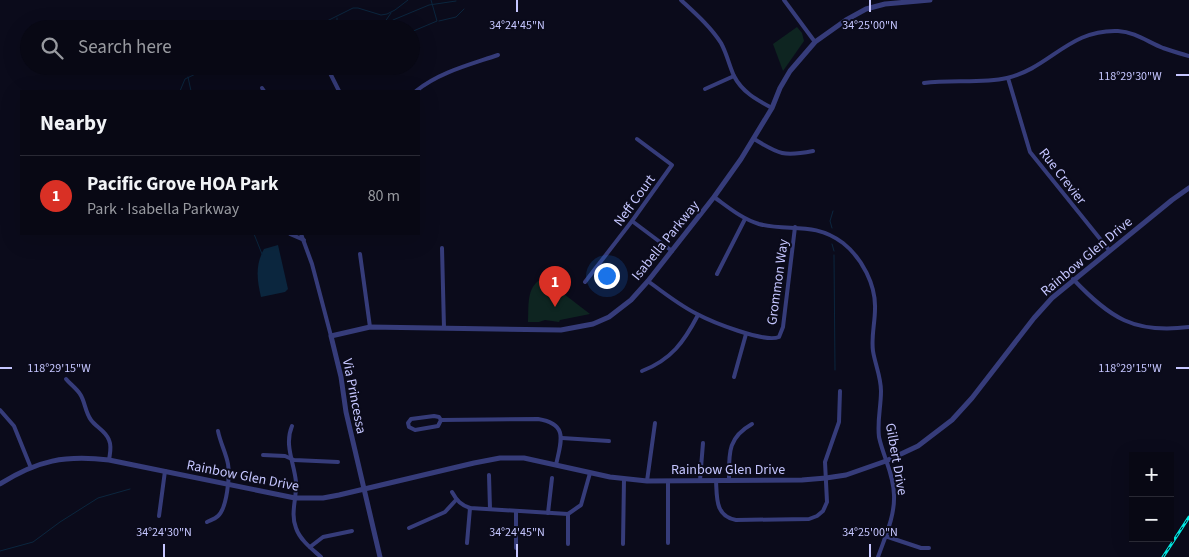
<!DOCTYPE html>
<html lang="en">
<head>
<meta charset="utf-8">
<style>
	:root { --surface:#080814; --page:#11111d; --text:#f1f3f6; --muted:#989aa0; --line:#292934; --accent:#d93025 }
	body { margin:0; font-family:"Source Sans 3",sans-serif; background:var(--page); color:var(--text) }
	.controls { position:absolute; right:15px; bottom:15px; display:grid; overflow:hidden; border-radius:0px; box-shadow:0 5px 20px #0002 }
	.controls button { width:45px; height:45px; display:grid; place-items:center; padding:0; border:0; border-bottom:1px solid var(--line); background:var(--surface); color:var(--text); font:25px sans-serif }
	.you { position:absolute; left:606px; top:275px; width:18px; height:18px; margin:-12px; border:4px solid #fff; border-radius:50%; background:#1a73e8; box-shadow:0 0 0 8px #1a73e833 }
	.badge { display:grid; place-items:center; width:32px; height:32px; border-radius:50%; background:var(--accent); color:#fff; font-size:16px; font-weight:700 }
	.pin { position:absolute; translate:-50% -41px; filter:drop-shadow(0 1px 2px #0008) }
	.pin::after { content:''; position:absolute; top:26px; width:18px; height:15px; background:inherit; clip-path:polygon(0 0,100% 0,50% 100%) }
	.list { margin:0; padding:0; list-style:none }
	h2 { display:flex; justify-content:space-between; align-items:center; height:65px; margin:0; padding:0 20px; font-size:21px }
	h2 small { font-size:16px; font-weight:400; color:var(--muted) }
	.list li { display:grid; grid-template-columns:32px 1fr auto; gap:15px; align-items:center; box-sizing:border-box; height:80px; padding:0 20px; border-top:1px solid var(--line) }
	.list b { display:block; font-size:19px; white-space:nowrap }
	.list p { margin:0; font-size:16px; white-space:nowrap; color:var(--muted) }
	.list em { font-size:16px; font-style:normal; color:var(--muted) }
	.icon { flex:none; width:28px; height:28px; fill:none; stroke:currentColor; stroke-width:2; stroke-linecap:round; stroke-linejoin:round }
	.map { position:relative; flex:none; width:1189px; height:557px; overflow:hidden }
	.search { position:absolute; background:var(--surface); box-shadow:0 5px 20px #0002; left:20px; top:20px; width:400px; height:55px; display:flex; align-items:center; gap:12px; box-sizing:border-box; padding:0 18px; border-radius:28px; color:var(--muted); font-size:19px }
	.panel { position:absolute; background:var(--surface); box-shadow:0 5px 20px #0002; left:20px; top:90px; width:400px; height:145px; border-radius:0px }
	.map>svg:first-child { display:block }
</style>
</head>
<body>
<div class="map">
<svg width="1189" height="557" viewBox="0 0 1189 557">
	<rect width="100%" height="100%" fill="#0b0b1b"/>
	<g fill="#0e2521">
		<polygon points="797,27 802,33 804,41 783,71 773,44"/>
		<path d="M541 279 547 281 590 314 560 320 559 322 545 320 539 322H528C529 306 526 288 541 279Z"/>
	</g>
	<path fill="#0b263e" d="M278 245 288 289 285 292 261 297C257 280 255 265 264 249Z"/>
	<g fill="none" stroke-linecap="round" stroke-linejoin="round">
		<g stroke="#0b263e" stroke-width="1">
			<polyline points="393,20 429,5 456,1"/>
			<polyline points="352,21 362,29"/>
			<polyline points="439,21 456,17 464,9"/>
			<polyline points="337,23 337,18"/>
			<polyline points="284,29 325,22 353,8 358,8 381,15 387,14 395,10 408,0"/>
			<polyline points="380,29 391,13"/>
			<polyline points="411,32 437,21 431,0"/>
			<polyline points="188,77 191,91"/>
			<polyline points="180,91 185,79 202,71 208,66"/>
			<polyline points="832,228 830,221 833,211"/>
			<polyline points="254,234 262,254"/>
			<polyline points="832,244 834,251"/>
			<polyline points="834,255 835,370"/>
			<polyline points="0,551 33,542 60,522 98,498 130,489"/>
		</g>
		<g stroke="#363c7a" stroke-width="4">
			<path d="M681 0C695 13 711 27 721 43 727 54 729 65 734 76 742 92 757 100 772 108"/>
			<polyline points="784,0 815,42"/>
			<polyline points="330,73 339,91"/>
			<polyline points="1008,78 1030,152 1109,250"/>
			<path d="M924 83C951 79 980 84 1007 78 1050 68 1069 29 1118 31 1135 32 1148 42 1163 48 1172 51 1181 54 1189 56"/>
			<polyline points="262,88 264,91"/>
			<polyline points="705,89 734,76"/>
			<path d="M416 91C440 72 469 65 498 55"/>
			<path d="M754 139C779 154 783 157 813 151"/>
			<path d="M714 197C728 207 742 219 759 224 789 232 814 221 843 243 862 258 876 285 875 309 875 323 871 337 873 351 875 364 881 377 881 391 881 407 877 421 879 437 883 456 894 475 894 495 895 516 885 537 878 557"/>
			<polyline points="632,221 672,251"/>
			<polyline points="290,234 304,240"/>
			<polyline points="301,234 312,264 331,336"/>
			<polyline points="442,248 444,328"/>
			<polyline points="360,254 370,327"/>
			<polyline points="717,274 745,219"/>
			<path d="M1073 279C1110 318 1134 334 1189 327"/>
			<path d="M648 281C664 293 679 305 697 314 712 322 764 343 779 337L783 327 795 227"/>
			<polyline points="585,282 632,221 672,165 637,139"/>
			<path d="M642 371C671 360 684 342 698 315"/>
			<polyline points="734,377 746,334"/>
			<path d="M66 379C70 384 76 388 80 394 85 401 85 412 91 420 96 427 106 431 109 440 112 447 110 453 109 460"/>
			<polyline points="0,410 14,426 31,468"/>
			<polygon points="434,416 439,417 441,420 438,426 415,430 409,427 408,423 411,419"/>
			<path d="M441 420 538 419C569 424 561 441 556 465"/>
			<path d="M292 426C284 445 294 462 296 482 297 498 290 513 296 528 300 540 312 549 321 557"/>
			<polyline points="562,438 609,441"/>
			<polyline points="263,455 285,456 294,460 338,462"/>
			<polyline points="489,475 490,509"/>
			<polyline points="700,480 703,443"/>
			<path d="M716 480C717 498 715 516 736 520L809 519 817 516 823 511 827 502 825 462 839 422 840 391"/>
			<path d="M729 480C729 454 727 438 752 424"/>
			<polyline points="647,481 655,423"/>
			<polyline points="668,481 668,543"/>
			<path d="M452 492C457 501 461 505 470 508L568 514 581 505 590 473"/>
			<polyline points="548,513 552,478"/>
			<polyline points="568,514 568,544"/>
			<polyline points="159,516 165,471"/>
			<path d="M207 522C211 520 215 519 218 516 227 508 230 476 228 464 226 453 220 442 218 431"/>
			<polyline points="409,528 445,512 456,500"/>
			<polyline points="885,536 921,548 929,548"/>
			<polyline points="467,543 470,508"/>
			<polyline points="623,544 624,479"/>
			<polyline points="310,547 323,537 352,531"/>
			<polyline points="516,548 516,511"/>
		</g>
		<g stroke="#363c7a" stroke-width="5">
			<path d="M0 484C38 460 65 455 109 460L295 498H323L339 495 474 463 500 458H524L610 477 647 481 802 480 826 478 846 475 886 461 918 446 952 420 972 398 1034 318 1052 298 1172 200 1189 188"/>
			<polyline points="380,557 346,412 341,377 331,336 370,327 561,330 593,324 609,317 631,300 648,281 714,197 741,159 772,108 780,88 790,71 815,42 846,20 866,9 885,4 930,0"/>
		</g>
		<defs>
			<polyline id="rail" points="1163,557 1189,517"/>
		</defs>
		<use href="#rail" stroke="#02eee7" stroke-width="3"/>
		<use href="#rail" stroke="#0b0b1b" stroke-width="1" stroke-dasharray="4" stroke-linecap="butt"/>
	</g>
	<path fill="none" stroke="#c5c6ff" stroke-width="2" d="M517 0V12M870 0V12M1176 75H1189M0 368H12M1176 368H1189M164 544V557M517 544V557M870 544V557"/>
	<g text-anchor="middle" stroke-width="4" stroke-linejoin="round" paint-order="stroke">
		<g font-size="14" fill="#c5c6ff" stroke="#0b0b1b">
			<text transform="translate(1063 176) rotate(52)" y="5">Rue Crevier</text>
			<text transform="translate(634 200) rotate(-54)" y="5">Neff Court</text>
			<text transform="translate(665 240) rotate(-51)" y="5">Isabella Parkway</text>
			<text transform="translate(1086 256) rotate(-40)" y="5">Rainbow Glen Drive</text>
			<text transform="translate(777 282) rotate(-82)" y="5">Grommon Way</text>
			<text transform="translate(355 396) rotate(79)" y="5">Via Princessa</text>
			<text transform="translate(897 459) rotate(80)" y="5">Gilbert Drive</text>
			<text x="728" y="474">Rainbow Glen Drive</text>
			<text transform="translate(243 475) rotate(11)" y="5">Rainbow Glen Drive</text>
		</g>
	</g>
	<g font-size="12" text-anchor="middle" fill="#c5c6ff" stroke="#0b0b1b" stroke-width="4" stroke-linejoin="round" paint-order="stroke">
		<text x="517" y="29">34°24'45"N</text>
		<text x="870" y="29">34°25'00"N</text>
		<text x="1130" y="80">118°29'30"W</text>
		<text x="1130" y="372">118°29'15"W</text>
		<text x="59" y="372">118°29'15"W</text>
		<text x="164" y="536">34°24'30"N</text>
		<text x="517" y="536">34°24'45"N</text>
		<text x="870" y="536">34°25'00"N</text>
	</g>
</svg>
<div class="controls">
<button>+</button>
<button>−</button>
</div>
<div class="you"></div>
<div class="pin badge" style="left:555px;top:307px">1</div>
<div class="search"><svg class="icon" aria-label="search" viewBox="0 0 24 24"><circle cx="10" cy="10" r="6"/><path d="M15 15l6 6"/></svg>Search here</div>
<section class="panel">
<h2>Nearby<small></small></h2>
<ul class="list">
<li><span class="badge">1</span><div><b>Pacific Grove HOA Park</b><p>Park · Isabella Parkway</p></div><em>80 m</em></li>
</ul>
</section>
</div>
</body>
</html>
